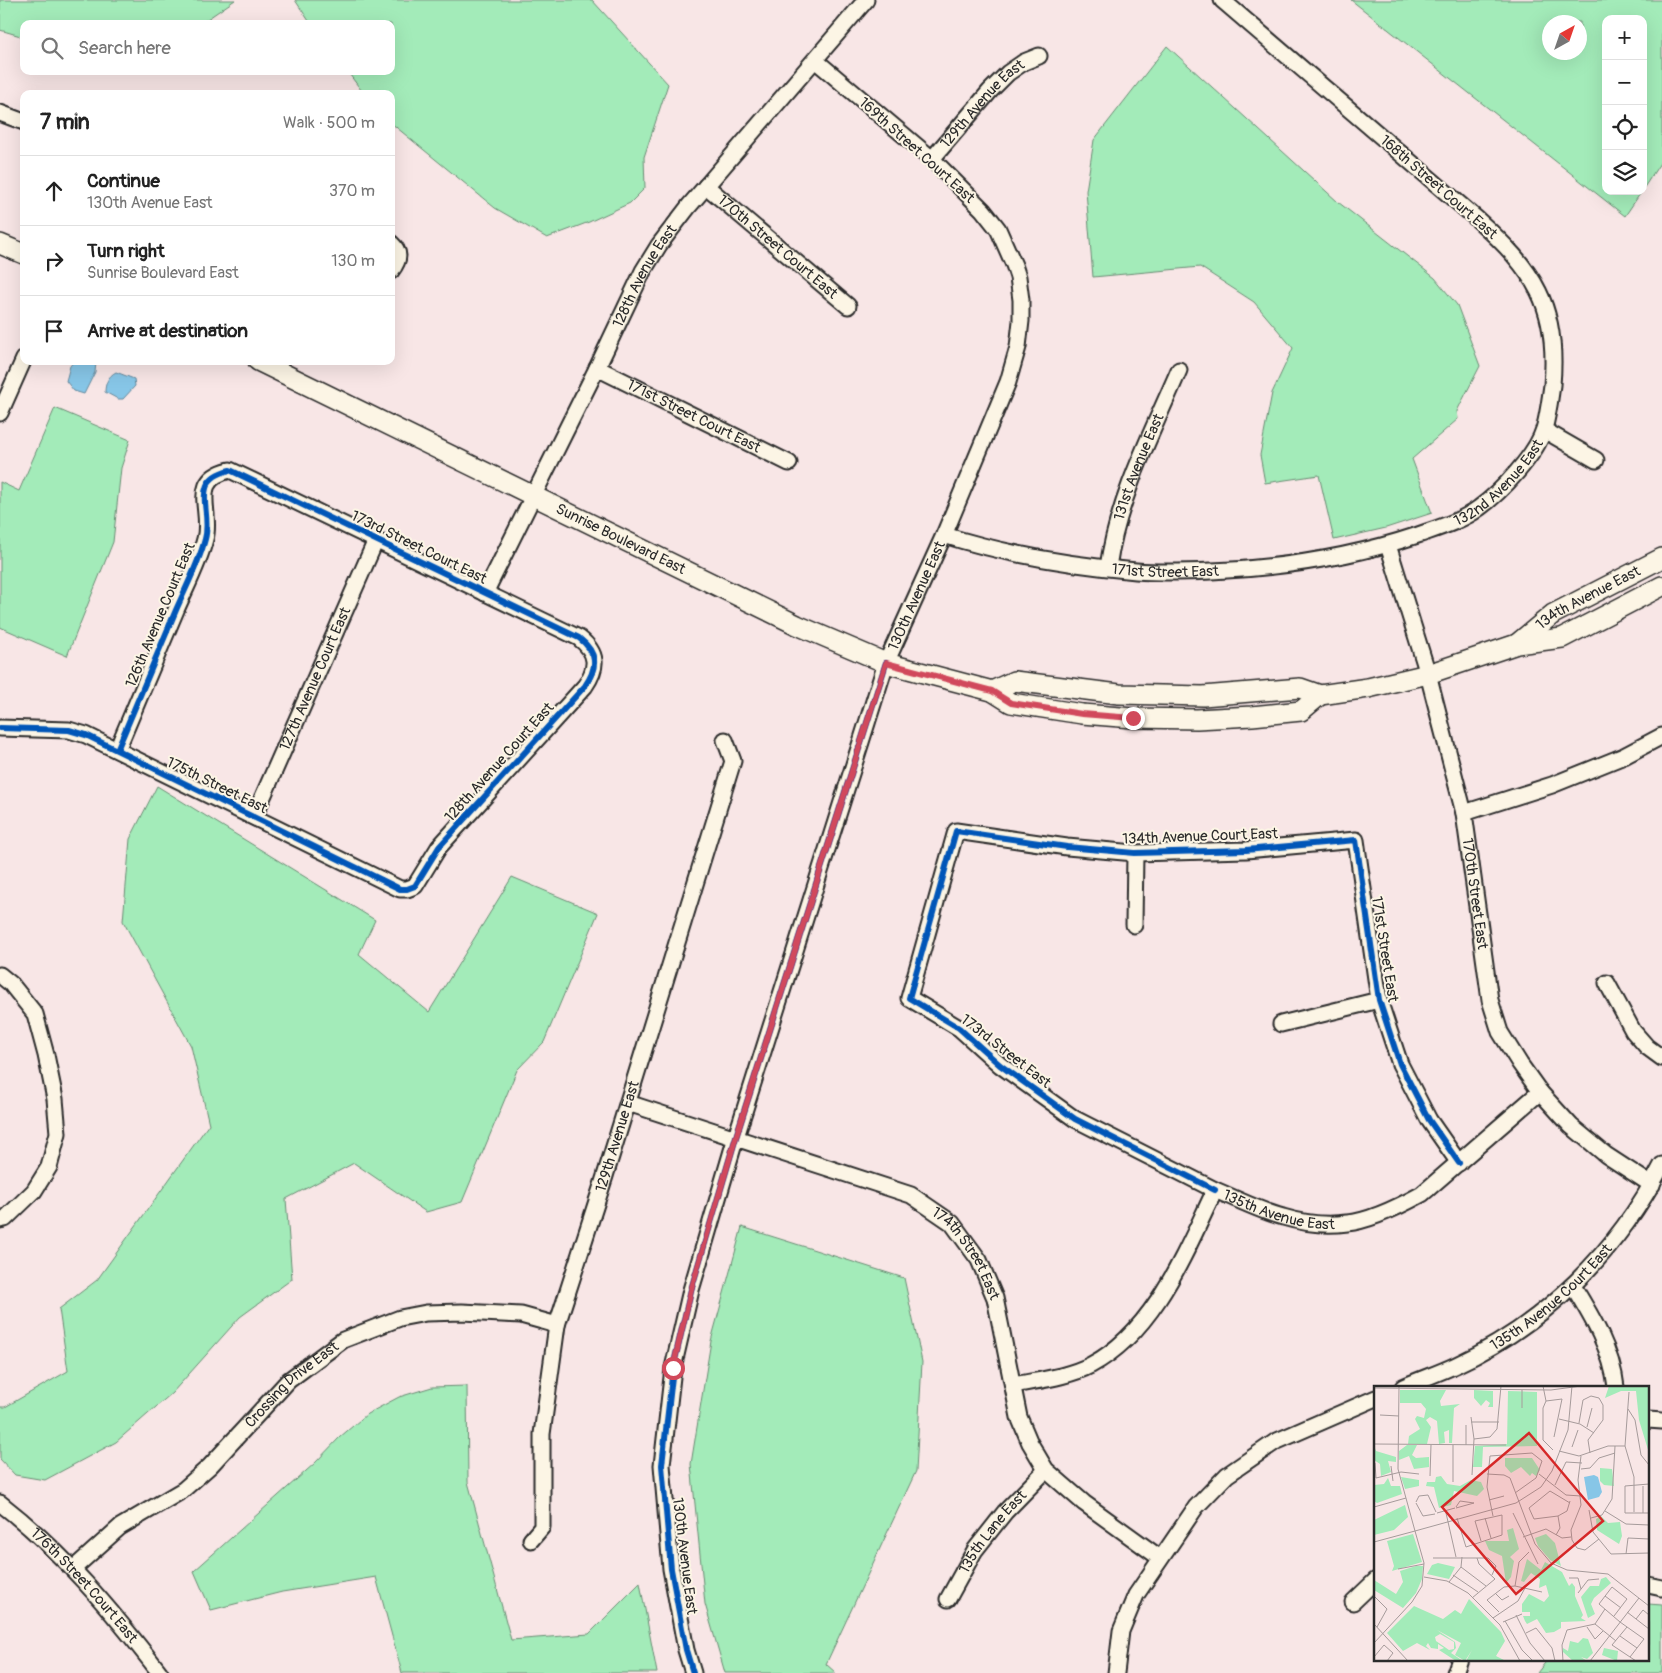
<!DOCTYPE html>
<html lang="en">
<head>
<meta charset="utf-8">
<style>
	:root { --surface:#fff; --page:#f6f6f6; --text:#222; --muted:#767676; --line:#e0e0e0 }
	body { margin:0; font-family:Pangolin,sans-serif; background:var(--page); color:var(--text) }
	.controls { position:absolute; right:15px; top:15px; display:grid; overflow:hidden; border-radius:10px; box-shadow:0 5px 20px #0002 }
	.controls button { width:45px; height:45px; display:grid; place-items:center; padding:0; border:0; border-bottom:1px solid var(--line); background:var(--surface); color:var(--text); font:25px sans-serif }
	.compass { position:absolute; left:1542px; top:15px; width:45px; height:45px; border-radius:50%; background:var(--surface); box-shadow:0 5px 20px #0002; rotate:40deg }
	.stop { position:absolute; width:15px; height:15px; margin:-11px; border:4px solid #d1495b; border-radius:50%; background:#fff }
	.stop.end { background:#d1495b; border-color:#fff; box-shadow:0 1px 5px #0008 }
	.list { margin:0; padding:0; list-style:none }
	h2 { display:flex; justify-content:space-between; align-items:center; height:65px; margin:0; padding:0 20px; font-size:21px }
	h2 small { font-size:16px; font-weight:400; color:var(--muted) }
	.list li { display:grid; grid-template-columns:32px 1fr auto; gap:15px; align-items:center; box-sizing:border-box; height:70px; padding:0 20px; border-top:1px solid var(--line) }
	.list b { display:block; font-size:19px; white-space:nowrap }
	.list p { margin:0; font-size:16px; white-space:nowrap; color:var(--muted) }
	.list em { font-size:16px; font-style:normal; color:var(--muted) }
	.icon { flex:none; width:28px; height:28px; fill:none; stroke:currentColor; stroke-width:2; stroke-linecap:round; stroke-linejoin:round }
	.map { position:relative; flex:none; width:1662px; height:1673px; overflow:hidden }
	.search { position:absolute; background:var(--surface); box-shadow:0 5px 20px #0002; left:20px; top:20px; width:375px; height:55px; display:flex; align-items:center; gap:12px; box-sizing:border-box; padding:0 18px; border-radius:10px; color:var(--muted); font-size:19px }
	.panel { position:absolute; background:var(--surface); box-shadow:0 5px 20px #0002; left:20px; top:90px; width:375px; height:275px; border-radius:10px }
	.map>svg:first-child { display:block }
</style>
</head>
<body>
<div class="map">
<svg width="1662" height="1673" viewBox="0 0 1662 1673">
	<rect width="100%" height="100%" fill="#f8e6e6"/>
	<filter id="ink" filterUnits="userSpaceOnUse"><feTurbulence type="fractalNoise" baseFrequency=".02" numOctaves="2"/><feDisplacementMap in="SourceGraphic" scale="10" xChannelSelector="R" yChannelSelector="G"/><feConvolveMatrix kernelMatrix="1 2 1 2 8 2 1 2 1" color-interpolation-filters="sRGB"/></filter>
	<g filter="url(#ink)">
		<g fill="#a3ebb9" stroke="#678b72" fill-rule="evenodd">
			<polygon points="0,0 235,0 200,24 24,24 24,37 0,30"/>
			<polygon points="295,0 592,0 668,84 644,157 645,188 630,203 589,222 547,238 495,208 391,123 391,94 364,94 347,71 391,71 391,24 311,24"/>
			<path d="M1351 0H1662V160L1643 189V19H1606V191H1642L1625 216ZM1550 22H1580V52H1550Z"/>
			<polygon points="1167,46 1338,202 1435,278 1457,305 1480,366 1457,411 1458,419 1412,459 1432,513 1386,528 1334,540 1319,475 1265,483 1260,455 1272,393 1293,348 1254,302 1200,267 1093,277 1086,191 1094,140"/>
			<polygon points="55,408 130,440 121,468 113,542 67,656 0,627 0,482 19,491"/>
			<polygon points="157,786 375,920 359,954 429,1012 512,877 598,913 544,1042 517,1070 462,1202 426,1212 354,1163 286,1199 292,1279 240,1317 172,1393 116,1442 45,1480 15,1475 0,1459 0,1407 5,1407 68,1371 59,1309 97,1280 209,1124 191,1046 123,921 130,839"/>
			<polygon points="742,1227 904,1278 922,1362 916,1471 826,1664 836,1673 725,1673 705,1604 691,1464 711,1341"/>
			<polygon points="467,1386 468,1482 511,1640 589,1634 640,1583 657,1673 402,1673 376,1577 282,1592 211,1610 194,1571 315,1463 340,1437 367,1414 399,1397 432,1387"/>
			<polygon points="1648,1604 1662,1605 1662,1673 1537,1673 1548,1659 1648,1659"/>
		</g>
		<g fill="#87c6e7" stroke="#62889c">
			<polygon points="74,361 93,361 96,363 95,372 84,394 74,391 66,381 70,366"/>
			<path d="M116 372 134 379 135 386 123 399H118L105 392C105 384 108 376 116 372Z"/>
		</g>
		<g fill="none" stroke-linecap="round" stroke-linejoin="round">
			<defs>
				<g id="minor">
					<polyline points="0,113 24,122"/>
					<path id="s1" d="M932 159 990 91 1008 73 1024 62 1039 56"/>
					<path id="s2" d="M706 186 848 306"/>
					<path d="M391 243C401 252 399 261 391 271"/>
					<path id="s3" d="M597 368 789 463"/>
					<polyline points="0,413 24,359"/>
					<polyline points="1544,430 1596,460"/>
					<path id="s4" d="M944 535C1007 555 1070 565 1136 571 1162 573 1187 572 1212 571 1282 568 1352 557 1418 535 1438 528 1462 521 1479 508 1501 492 1536 455 1544 429 1548 416 1550 399 1552 385 1559 306 1534 270 1477 219L1222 0"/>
					<path id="s5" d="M1388 545 1428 674 1464 813 1490 1000 1500 1032 1520 1064 1540 1092 1571 1126 1606 1155 1652 1185"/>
					<path id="s6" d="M1108 567C1118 498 1152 433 1179 370"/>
					<path id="s7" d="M485 593 597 368 643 271 659 245 689 206 866 0"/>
					<path d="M0 728 69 730 86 735 400 889H407L415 886 439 847 585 686C598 667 598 653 579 638L230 470C188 480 213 511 205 539 199 563 186 587 176 610 157 656 137 703 117 750"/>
					<polyline points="1464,813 1552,785 1624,756 1662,736"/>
					<path id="s8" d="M254 817 376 540"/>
					<polyline points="1134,925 1135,853"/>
					<polyline points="0,975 11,984 35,1014 46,1055 55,1099 58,1133 49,1167 34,1191 5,1219 0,1220"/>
					<polyline points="1607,983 1633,1031 1647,1047 1662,1058"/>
					<polyline points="1281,1024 1379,1000"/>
					<path id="s9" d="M628 1103 911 1195 952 1223 979 1260 995 1298 1019 1417 1030 1443 1046 1470 1084 1503 1160 1558"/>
					<polyline points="1215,1190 1075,1119 1000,1065 959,1028 909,998 956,831 1067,847 1135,853 1246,850 1356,840 1379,1000 1400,1064 1429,1120 1459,1163"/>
					<path d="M1573 1286C1592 1317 1612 1350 1616 1387"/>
					<path id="s10" d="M1014 1385C1039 1380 1068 1377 1091 1365 1155 1331 1185 1252 1215 1190 1237 1199 1260 1211 1283 1217 1303 1223 1326 1226 1347 1223 1370 1221 1402 1205 1422 1194L1540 1092"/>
					<path id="s11" d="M1403 1387C1421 1379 1439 1373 1456 1365 1545 1324 1618 1251 1662 1165"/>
					<polyline points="1648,1420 1662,1421"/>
					<path id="s12" d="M0 1503C62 1551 113 1612 160 1673"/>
					<path id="s13" d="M531 1540 542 1527V1434L557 1325 605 1176 733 761 725 740"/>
					<path id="s14" d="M73 1569 120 1527 183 1490 210 1466 289 1380 343 1340 400 1318 426 1313 462 1312 521 1315 557 1325"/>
					<polyline points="1648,1585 1662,1588"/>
					<path id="s15" d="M948 1599 975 1550 1005 1512 1046 1470"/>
					<polyline points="1353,1602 1376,1580"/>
					<path id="s16" d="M693 1673 686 1650 671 1569 662 1465 673 1368 691 1290 736 1137 886 663 944 535 1008 382 1018 347 1021 321V300L1018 277 1014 265 998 229 983 210 932 159 815 60"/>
					<polyline points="1116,1673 1121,1631 1136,1595 1196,1507 1227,1475 1275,1442 1376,1398"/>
					<polyline points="1455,1673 1460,1659"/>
				</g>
				<g id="tertiary">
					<polyline points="0,244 24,254"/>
					<path id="s17" d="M258 361 797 625 886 663 992 691 1011 703 1082 714 1133 718 1197 719 1252 716 1301 711 1320 695"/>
					<path id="s18" d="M1518 643 1553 614 1662 558"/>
					<polyline points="992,691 1014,681 1119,694 1203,696 1300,688 1320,695 1368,688 1428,674 1517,644 1562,638 1662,586"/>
				</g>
			</defs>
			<use href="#minor" stroke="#2b2b2b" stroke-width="19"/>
			<use href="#tertiary" stroke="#2b2b2b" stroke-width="22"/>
			<use href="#minor" stroke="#fcf5e5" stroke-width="15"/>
			<use href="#tertiary" stroke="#fcf5e5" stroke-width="19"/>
			<defs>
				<g id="cycleway">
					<path d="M0 728 69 730 86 735 400 889H407L415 886 439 847 585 686C598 667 598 653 579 638L230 470C188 480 213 511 205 539 199 563 186 587 176 610 157 656 137 703 117 750"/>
					<polyline points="1215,1190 1075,1119 1000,1065 959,1028 909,998 956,831 1067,847 1135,853 1246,850 1356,840 1379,1000 1400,1064 1429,1120 1459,1163"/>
					<polyline points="693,1673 686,1650 671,1569 662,1465 673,1368 691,1290 736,1137 886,663"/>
				</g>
			</defs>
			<use href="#cycleway" stroke="#fcf5e5" stroke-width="9"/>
			<use href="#cycleway" stroke="#0057b8" stroke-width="6"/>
		</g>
	</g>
	<g fill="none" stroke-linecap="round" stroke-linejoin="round" filter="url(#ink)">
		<polyline stroke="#d1495b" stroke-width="6" points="673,1368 691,1290 736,1137 886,663 992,691 1011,703 1082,714 1133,718"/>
	</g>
	<g text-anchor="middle" stroke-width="4" stroke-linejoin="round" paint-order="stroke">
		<g font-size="15" fill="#2b2b2b" stroke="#fcf5e5">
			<text dy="5" stroke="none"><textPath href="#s1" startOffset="75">129th Avenue East</textPath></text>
			<text transform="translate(917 150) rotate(42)" y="5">169th Street Court East</text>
			<text transform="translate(1439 187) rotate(41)" y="5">168th Street Court East</text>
			<text dy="5" stroke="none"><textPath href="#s2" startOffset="94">170th Street Court East</textPath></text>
			<text dy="5" stroke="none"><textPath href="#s7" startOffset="355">128th Avenue East</textPath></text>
			<text dy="5" stroke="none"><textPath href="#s3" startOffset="108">171st Street Court East</textPath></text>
			<text dy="5" stroke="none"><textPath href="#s6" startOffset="105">131st Avenue East</textPath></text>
			<text dy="5" stroke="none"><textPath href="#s4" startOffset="580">132nd Avenue East</textPath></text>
			<text dy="5" stroke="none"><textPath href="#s17" startOffset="404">Sunrise Boulevard East</textPath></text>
			<text transform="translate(419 547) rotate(26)" y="5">173rd Street Court East</text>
			<text dy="5" stroke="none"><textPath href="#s4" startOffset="225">171st Street East</textPath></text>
			<text dy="5" stroke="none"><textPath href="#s16" startOffset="1119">130th Avenue East</textPath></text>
			<text dy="5" stroke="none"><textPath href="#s18" startOffset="84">134th Avenue East</textPath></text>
			<text transform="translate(160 615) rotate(-67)" y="5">126th Avenue Court East</text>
			<text dy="5" stroke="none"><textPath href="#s8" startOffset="151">127th Avenue Court East</textPath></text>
			<text transform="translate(499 762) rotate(-48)" y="5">128th Avenue Court East</text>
			<text transform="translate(217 785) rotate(26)" y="5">175th Street East</text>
			<text transform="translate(1200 836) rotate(-2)" y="5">134th Avenue Court East</text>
			<text dy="5" stroke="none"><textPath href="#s5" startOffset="360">170th Street East</textPath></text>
			<text transform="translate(1385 949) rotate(81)" y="5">171st Street East</text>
			<text transform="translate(1006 1051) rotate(38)" y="5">173rd Street East</text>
			<text dy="5" stroke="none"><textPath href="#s13" startOffset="418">129th Avenue East</textPath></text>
			<text dy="5" stroke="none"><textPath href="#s10" startOffset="366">135th Avenue East</textPath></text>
			<text dy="5" stroke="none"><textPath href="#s9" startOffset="380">174th Street East</textPath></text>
			<text dy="5" stroke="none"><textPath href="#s11" startOffset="175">135th Avenue Court East</textPath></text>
			<text dy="5" stroke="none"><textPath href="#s14" startOffset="288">Crossing Drive East</textPath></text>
			<text dy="5" stroke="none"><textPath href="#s15" startOffset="81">135th Lane East</textPath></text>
			<text transform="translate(685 1556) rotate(83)" y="5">130th Avenue East</text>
			<text dy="5" stroke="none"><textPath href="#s12" startOffset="118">176th Street Court East</textPath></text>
		</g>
	</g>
	<g transform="translate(1374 1386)">
		<rect width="275" height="275" fill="#f8e6e6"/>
		<path d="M235 0H275V67L265 34 262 5H247L231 12ZM26 4H72L66 15 67 20 86 18 80 22 78 57H75V44L70 46 71 57 65 58 63 35 56 31 52 34 57 41 53 58H34L35 50 46 43 41 33 43 30 50 32 52 23 47 17H26ZM100 4 119 5V21H114L116 17 112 14 107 20 100 12ZM134 5 163 6V60L109 61 108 81H99L101 60 133 58ZM0 59 2 65 22 71V76L14 75 17 86 7 90 6 78 0 74ZM33 59H43L38 69 42 72 55 71V81L40 83 35 70 25 74V65ZM131 72H158L166 84 162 90 158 87 156 90 147 81 137 87 131 80ZM226 82 238 83 240 100 230 99 226 95ZM67 90 73 98 86 100 97 94 107 96 110 103 103 110 80 105 77 119 65 122 60 101 52 100 53 96H61L62 91ZM27 91 45 94V100L31 103ZM14 92 17 100H26L28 108 3 117 0 115V99L10 98ZM31 119 34 131 20 144 0 149V134ZM227 130 234 137 246 136 248 150 245 158 223 144 222 133ZM139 142 145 163 136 171 140 175 137 191 132 197 128 170 115 164 111 155H135L133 144ZM39 148 48 176 18 185 20 180 13 155ZM172 148 181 157 187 180 176 174 164 160 161 152ZM153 173 167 184 171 176 188 186 195 200 198 197 201 201V210L209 229 207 232 212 235 187 236V242L180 246 172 247 163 233 153 238 151 235 149 230H156V226H148V218L155 208 170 216 175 210 172 199 165 202 166 193 157 187 150 196 147 195ZM64 177 81 181 75 193 53 188 58 179ZM42 180H49L48 193 42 207 29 222 0 204V194L22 208 29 196 26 185ZM232 191 237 197 220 212 217 218 221 228 214 232 207 211 216 200H225L227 193ZM95 213 127 246 131 255 122 270 132 275H92L98 264 91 275 81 269 87 257 63 244 81 256 82 262 77 267 89 275H82L65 264 70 262 64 258V263L57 262 54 257 52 260 56 264 43 257 29 265 13 247 40 220 69 233 81 224 87 228ZM66 248 80 256V263L75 264 62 255 61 251ZM209 252 214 253 219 267 213 273 207 271 213 275H199L189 266V262L194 265 196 255 204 257ZM230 262 244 265 243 275 228 269Z" fill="#a3ebb9" fill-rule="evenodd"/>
		<path d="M220 89 224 91 228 106 225 111 214 114 210 91Z" fill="#87c6e7"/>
		<path fill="none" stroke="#a69b9b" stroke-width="1" d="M169 0 172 15 169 22V54L179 64M0 2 177 4 207 0M255 6 251 60 260 91V126M172 15 188 13 180 51M148 22V4M254 23 261 34 267 69 275 79M6 29 25 30M97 31 100 53 98 89M185 33 206 38 220 47M97 36H125M205 37 209 14 217 10 225 12 229 19V34L214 54 216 67M213 41 218 22M100 53 116 51 123 43 127 0M0 58 132 59M92 59V39M198 61 204 44M185 65 205 70 234 60H251M116 70 113 101 119 130M116 70 158 67 168 75M207 70 204 94 207 119 197 144 198 154 203 162 211 164 225 153M1 77 2 92 27 86 45 88M17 80 19 95M207 83 216 82 225 72 241 67M113 88 130 89 136 92 161 158 177 177 193 184 234 188 275 220M165 88 192 109 207 110M56 90 57 59M79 96V59M275 98 251 100V127H275M181 99 192 76 208 77M269 100V127M141 107 162 92 168 75M115 114 130 110M42 116 45 110 54 109 62 126M42 117 49 130 61 128M0 121 32 112M82 121 86 115 100 117 82 122M215 124 219 146 237 168 275 167M231 125 252 138 275 139M63 127 81 122M72 127 82 171M139 127 164 178M184 130 160 133 155 122 176 105 196 117M83 132 92 161 128 149V129L101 135 107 155M111 132 117 152M217 132 228 129 238 113 241 60M182 149 186 142 184 130 193 125 196 115M149 151 172 143 188 152 197 151M0 156 41 145 24 83 25 0M252 168 254 152 275 153M59 172H114L122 180 118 189M87 181 112 200M24 183 50 178M79 189 104 206M50 191 73 195 94 207 126 239 146 275M195 192H204L207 203M75 196 87 181 88 171M141 200 145 176 155 166M121 207 128 214 135 210M204 207 214 194 225 193M0 210 13 223M231 210 247 222M98 212 121 193 105 178 103 172M125 226 113 214 130 201 141 200 168 206M253 226 275 243M142 229 156 257 171 275M240 230 253 213 238 201 225 218 246 236 270 253 256 271M119 232 144 215 151 202M262 233 269 224 275 229M131 235 148 264 159 275M129 236 148 228M0 238 34 275M221 238 242 255M3 241 13 223M213 241 221 253 229 245M253 241 238 259 262 275M152 247 162 242 178 262 181 275M246 250 263 262M0 257 38 216 48 200 50 177 41 145 142 117 167 101 178 85 194 44 198 0M0 271 10 259 19 267 13 275M189 275 188 259 193 244 221 238 231 223M216 275 265 212"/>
		<path fill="#d62828" fill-opacity="0.15" stroke="#d62828" stroke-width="2.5" d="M155 47 229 135 142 208 68 121Z"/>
		<rect width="275" height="275" fill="none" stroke="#2b2b2b" stroke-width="2.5"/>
	</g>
</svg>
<div class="controls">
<button>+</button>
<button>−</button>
<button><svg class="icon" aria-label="locate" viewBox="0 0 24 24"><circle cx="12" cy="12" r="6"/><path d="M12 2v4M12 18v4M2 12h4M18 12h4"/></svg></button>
<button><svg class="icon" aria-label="layers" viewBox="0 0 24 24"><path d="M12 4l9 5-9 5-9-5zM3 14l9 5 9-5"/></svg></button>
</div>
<svg class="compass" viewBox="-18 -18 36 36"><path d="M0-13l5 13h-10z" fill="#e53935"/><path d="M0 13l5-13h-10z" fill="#767676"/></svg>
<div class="stop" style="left:673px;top:1368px"></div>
<div class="stop end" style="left:1133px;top:718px"></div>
<div class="search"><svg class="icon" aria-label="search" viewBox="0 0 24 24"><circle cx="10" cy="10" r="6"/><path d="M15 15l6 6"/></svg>Search here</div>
<section class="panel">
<h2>7 min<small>Walk · 500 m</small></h2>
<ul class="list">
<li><svg class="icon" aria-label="ahead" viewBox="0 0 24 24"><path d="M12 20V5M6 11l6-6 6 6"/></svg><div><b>Continue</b><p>130th Avenue East</p></div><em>370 m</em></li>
<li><svg class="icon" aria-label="right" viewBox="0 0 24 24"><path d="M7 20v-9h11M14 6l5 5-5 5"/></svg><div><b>Turn right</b><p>Sunrise Boulevard East</p></div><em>130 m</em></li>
<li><svg class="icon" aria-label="arrive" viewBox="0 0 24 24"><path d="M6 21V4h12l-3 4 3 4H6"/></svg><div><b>Arrive at destination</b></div></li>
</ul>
</section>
</div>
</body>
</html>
